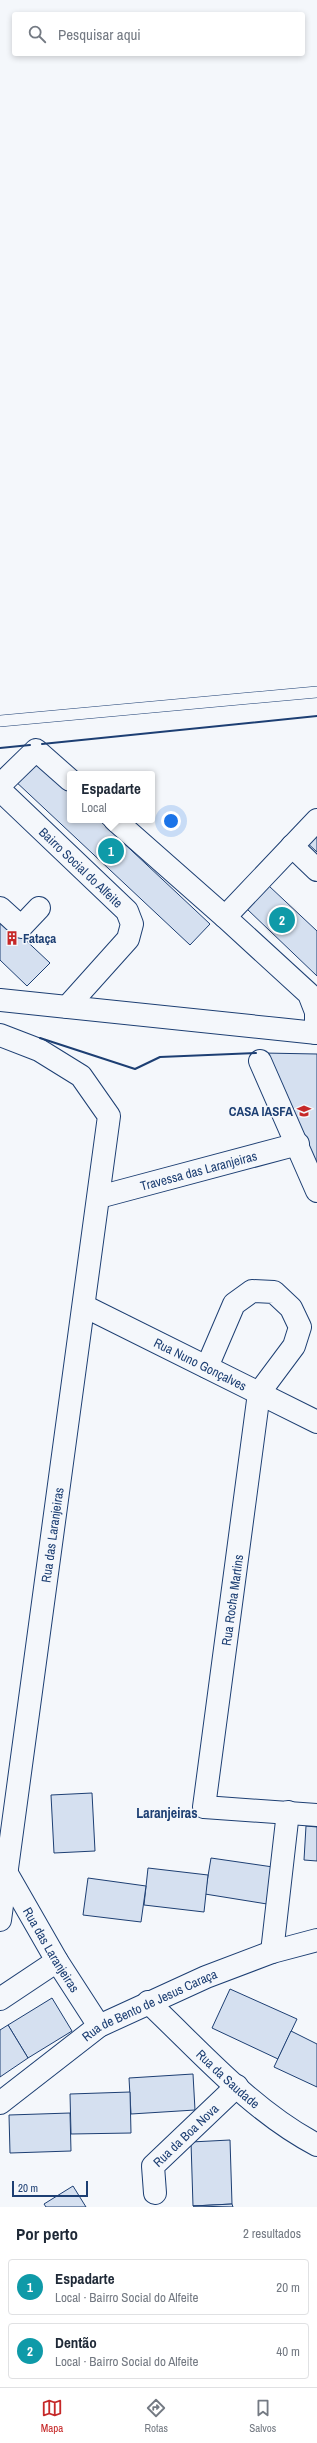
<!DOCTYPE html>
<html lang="pt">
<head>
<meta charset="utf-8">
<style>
	:root { --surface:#fff; --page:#f6f6f7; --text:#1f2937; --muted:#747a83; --line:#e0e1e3; --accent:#c62828 }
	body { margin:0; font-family:"Archivo Narrow",sans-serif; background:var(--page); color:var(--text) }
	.scale { position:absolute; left:12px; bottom:10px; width:76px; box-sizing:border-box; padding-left:4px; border:2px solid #1d3f73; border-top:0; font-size:11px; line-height:14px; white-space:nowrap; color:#1d3f73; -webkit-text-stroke:3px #f4f7fb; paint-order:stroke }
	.you { position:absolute; left:171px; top:821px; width:14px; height:14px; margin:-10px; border:3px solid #fff; border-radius:50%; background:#1a73e8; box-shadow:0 0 0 6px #1a73e833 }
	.badge { display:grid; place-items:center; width:26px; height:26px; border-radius:50%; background:var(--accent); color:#fff; font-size:13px; font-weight:700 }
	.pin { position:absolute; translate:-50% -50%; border:2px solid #fff; box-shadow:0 1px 4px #0006 }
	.popup { position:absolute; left:67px; top:771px; width:88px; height:52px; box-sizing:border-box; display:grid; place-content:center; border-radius:4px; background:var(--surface); filter:drop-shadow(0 1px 3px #0005); font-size:13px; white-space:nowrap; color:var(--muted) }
	.popup b { font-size:15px; color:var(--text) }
	.popup::after { content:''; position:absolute; left:50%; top:100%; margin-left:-8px; border:8px solid transparent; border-top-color:var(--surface) }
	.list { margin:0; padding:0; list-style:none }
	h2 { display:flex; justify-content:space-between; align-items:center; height:52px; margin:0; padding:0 16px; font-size:17px }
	h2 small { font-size:13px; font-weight:400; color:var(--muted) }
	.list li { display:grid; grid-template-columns:26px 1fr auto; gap:12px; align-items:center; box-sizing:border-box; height:56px; margin:0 8px 8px; padding:0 8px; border:1px solid var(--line); border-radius:4px }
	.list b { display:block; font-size:15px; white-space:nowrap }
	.list p { margin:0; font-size:13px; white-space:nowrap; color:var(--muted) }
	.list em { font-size:13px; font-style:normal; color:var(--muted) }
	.icon { flex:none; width:22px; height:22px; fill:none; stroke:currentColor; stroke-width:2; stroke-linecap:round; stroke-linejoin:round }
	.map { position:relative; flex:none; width:317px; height:2207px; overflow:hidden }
	.search { position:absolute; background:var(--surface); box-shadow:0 2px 6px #0003; left:12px; right:12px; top:12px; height:44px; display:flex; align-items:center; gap:10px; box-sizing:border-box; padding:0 14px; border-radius:4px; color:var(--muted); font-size:15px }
	.sheet { height:180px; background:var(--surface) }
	nav { display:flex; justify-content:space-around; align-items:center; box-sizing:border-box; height:56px; border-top:1px solid var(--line); background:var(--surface); font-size:11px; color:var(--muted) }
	nav a { display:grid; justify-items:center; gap:2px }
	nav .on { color:var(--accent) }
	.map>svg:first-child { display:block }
</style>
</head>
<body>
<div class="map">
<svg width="317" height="2207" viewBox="0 0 317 2207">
	<rect width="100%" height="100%" fill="#f4f7fb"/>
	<g fill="#d5e0f0" stroke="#1d3f73">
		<polygon points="33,758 70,793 70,820 99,820 210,924 190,945 13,779"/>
		<polygon points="317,822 317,852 302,838"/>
		<polygon points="269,886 317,931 317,976 247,909"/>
		<polygon points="0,916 50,963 27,986 0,960"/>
		<polygon points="263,1053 317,1054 317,1168"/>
		<polygon points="92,1793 95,1851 54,1853 51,1795"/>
		<polygon points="306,1826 317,1827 317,1861 304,1860"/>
		<polygon points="211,1858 273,1867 267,1904 205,1894"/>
		<polygon points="148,1868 208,1875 204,1912 144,1905"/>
		<polygon points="88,1878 146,1886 141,1922 83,1915"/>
		<polygon points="230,1989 297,2019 278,2059 212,2028"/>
		<polygon points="52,1998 72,2031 28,2058 8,2025"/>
		<polygon points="8,2025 28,2058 0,2077 0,2030"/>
		<polygon points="291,2031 317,2044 317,2087 274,2067"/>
		<polygon points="193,2074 195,2110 131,2114 129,2078"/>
		<polygon points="130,2092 131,2133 71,2134 70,2094"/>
		<polygon points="70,2113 71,2151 10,2153 9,2115"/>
		<polygon points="230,2140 232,2204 193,2206 191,2142"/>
		<polygon points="73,2186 86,2207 46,2207 44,2204"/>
		<polygon points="232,2204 233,2207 193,2206"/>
	</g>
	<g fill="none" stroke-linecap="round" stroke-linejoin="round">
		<defs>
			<polyline id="service" points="0,721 317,692"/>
			<g id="minor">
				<polyline points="0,785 36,750 70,780"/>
				<path id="s1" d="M0 790 127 911 132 924 128 939 67 1007"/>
				<polyline points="115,820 225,917"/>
				<polyline points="292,846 317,870"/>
				<polyline points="0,908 21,927 39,908"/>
				<polyline points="0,1000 317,1033"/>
				<polyline points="316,1033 316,1012 309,994 225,917 317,820"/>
				<polyline points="0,1035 39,1050 81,1076 109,1116 0,1920"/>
				<polyline points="260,1061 317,1191"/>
				<path id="s2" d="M99 1197 298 1144"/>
				<path id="s3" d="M84 1306 317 1422"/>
				<polyline points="207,1367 234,1304 252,1291 274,1292 291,1308 300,1327 294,1346 259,1393 204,1807 317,1815"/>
				<path id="s4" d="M6 1872 57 1961 99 2026"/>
				<polyline points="272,1952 288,1812"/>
				<polyline points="0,1999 57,1961"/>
				<path id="s5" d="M148 2002C201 2052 252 2111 317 2145"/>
				<path id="s6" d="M155 2193 153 2166 237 2086"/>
			</g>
			<g id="secondary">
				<path id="s7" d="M0 2103 99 2026 206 1977 272 1952 317 1940"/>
			</g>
		</defs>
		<use href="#service" stroke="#1d3f73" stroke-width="12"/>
		<use href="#minor" stroke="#1d3f73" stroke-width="24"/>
		<use href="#secondary" stroke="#1d3f73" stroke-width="24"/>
		<use href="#service" stroke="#f4f7fb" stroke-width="11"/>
		<use href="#minor" stroke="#f4f7fb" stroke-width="22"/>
		<use href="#secondary" stroke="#f4f7fb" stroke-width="22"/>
		<g stroke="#1d3f73" stroke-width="2">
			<polyline points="42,744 317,716"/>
			<polyline points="0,748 30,745"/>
			<polyline points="40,1038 135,1069 160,1057 256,1053"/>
		</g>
	</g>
	<defs>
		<symbol id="building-bare" viewBox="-9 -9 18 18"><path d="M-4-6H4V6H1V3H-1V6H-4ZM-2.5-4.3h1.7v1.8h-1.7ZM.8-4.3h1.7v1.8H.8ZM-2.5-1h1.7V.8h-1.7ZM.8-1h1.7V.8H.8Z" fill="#c62828" stroke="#f4f7fb" stroke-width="2.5" paint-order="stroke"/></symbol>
		<symbol id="school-bare" viewBox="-9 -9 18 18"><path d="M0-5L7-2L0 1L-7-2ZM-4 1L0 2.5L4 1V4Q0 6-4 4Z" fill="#c62828" stroke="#f4f7fb" stroke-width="2.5" paint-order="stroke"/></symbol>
	</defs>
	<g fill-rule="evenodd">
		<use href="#building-bare" x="2" y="928" width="20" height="20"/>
		<use href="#school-bare" x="294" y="1101" width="20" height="20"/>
	</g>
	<g text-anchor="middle" stroke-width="3" stroke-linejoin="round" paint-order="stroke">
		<g font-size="13" fill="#1d3f73" stroke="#f4f7fb">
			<text dy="5" stroke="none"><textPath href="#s1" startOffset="112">Bairro Social do Alfeite</textPath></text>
			<text dy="5" stroke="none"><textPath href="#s2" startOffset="103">Travessa das Laranjeiras</textPath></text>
			<text dy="5" stroke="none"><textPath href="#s3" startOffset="130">Rua Nuno Gonçalves</textPath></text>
			<text transform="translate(52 1535) rotate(-82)" y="5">Rua das Laranjeiras</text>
			<text transform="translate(232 1600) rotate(-82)" y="5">Rua Rocha Martins</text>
			<text dy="5" stroke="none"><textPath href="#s4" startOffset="90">Rua das Laranjeiras</textPath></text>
			<text dy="5" stroke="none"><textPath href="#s7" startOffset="180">Rua de Bento de Jesus Caraça</textPath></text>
			<text dy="5" stroke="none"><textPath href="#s5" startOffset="111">Rua da Saudade</textPath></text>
			<text dy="5" stroke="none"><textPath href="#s6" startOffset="72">Rua da Boa Nova</textPath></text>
		</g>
		<g font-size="13" font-weight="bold" fill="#1d3f73" stroke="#f4f7fb" text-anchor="start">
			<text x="23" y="943">Fataça</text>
			<text x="293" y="1116" text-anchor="end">CASA IASFA</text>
		</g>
		<g font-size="14" font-weight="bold" fill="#1d3f73" stroke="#f4f7fb">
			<text x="167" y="1818">Laranjeiras</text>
		</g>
	</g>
</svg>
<div class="scale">20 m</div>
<div class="you"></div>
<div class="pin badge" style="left:111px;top:851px;background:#0f9aa8">1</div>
<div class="popup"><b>Espadarte</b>Local</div>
<div class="pin badge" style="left:282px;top:920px;background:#0f9aa8">2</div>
<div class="search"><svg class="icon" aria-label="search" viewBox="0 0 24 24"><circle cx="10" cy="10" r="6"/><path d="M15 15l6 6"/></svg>Pesquisar aqui</div>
</div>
<section class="sheet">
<h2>Por perto<small>2 resultados</small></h2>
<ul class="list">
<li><span class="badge" style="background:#0f9aa8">1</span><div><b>Espadarte</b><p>Local · Bairro Social do Alfeite</p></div><em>20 m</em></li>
<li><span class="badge" style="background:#0f9aa8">2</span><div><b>Dentão</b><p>Local · Bairro Social do Alfeite</p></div><em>40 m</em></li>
</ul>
</section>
<nav>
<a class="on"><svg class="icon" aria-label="map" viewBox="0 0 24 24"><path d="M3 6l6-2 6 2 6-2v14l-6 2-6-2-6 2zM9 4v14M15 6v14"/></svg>Mapa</a>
<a><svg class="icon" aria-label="directions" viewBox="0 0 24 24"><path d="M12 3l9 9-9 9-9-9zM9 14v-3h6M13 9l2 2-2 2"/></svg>Rotas</a>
<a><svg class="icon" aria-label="saved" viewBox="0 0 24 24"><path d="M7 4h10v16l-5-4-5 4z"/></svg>Salvos</a>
</nav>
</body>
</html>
